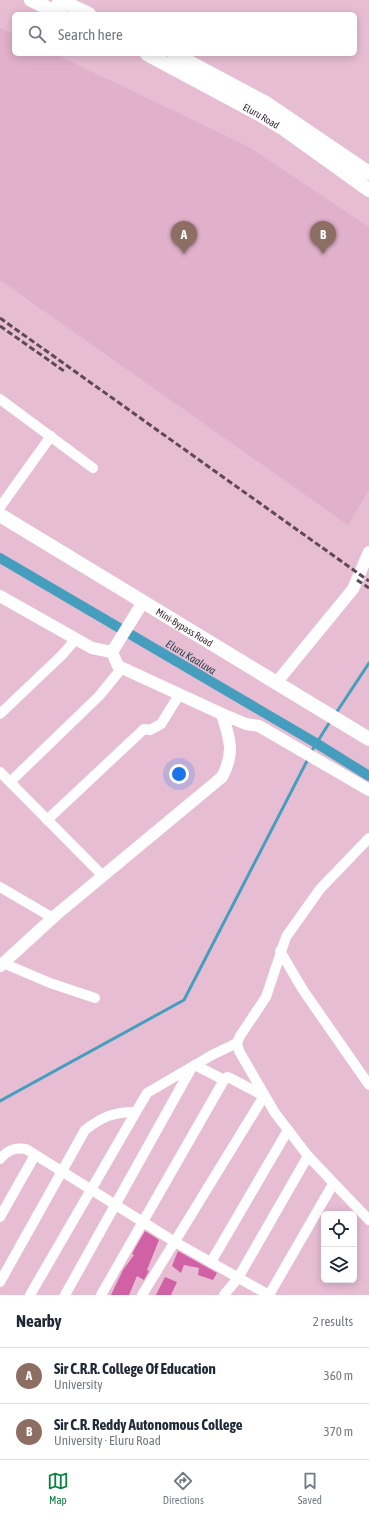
<!DOCTYPE html>
<html lang="en">
<head>
<meta charset="utf-8">
<style>
	:root { --surface:#fff; --page:#f2f2f3; --text:#1f2937; --muted:#747a83; --line:#e0e1e3; --accent:#0b8043 }
	body { margin:0; font-family:"Asap Condensed",sans-serif; background:var(--page); color:var(--text) }
	.controls { position:absolute; right:12px; bottom:12px; display:grid; overflow:hidden; border-radius:6px; box-shadow:0 2px 10px #0003 }
	.controls button { width:36px; height:36px; display:grid; place-items:center; padding:0; border:0; border-bottom:1px solid var(--line); background:var(--surface); color:var(--text); font:20px sans-serif }
	.you { position:absolute; left:179px; top:774px; width:14px; height:14px; margin:-10px; border:3px solid #fff; border-radius:50%; background:#1a73e8; box-shadow:0 0 0 6px #1a73e833 }
	.badge { display:grid; place-items:center; width:26px; height:26px; border-radius:50%; background:var(--accent); color:#fff; font-size:13px; font-weight:700 }
	.pin { position:absolute; translate:-50% -33px; filter:drop-shadow(0 1px 2px #0008) }
	.pin::after { content:''; position:absolute; top:21px; width:14px; height:12px; background:inherit; clip-path:polygon(0 0,100% 0,50% 100%) }
	.list { margin:0; padding:0; list-style:none }
	h2 { display:flex; justify-content:space-between; align-items:center; height:52px; margin:0; padding:0 16px; font-size:17px }
	h2 small { font-size:13px; font-weight:400; color:var(--muted) }
	.list li { display:grid; grid-template-columns:26px 1fr auto; gap:12px; align-items:center; box-sizing:border-box; height:56px; padding:0 16px; border-top:1px solid var(--line) }
	.list b { display:block; font-size:15px; white-space:nowrap }
	.list p { margin:0; font-size:13px; white-space:nowrap; color:var(--muted) }
	.list em { font-size:13px; font-style:normal; color:var(--muted) }
	.icon { flex:none; width:22px; height:22px; fill:none; stroke:currentColor; stroke-width:2; stroke-linecap:round; stroke-linejoin:round }
	.map { position:relative; flex:none; width:369px; height:1295px; overflow:hidden }
	.search { position:absolute; background:var(--surface); box-shadow:0 2px 10px #0003; left:12px; right:12px; top:12px; height:44px; display:flex; align-items:center; gap:10px; box-sizing:border-box; padding:0 14px; border-radius:6px; color:var(--muted); font-size:15px }
	.sheet { height:164px; background:var(--surface) }
	nav { display:flex; justify-content:space-around; align-items:center; box-sizing:border-box; height:56px; border-top:1px solid var(--line); background:var(--surface); font-size:11px; color:var(--muted) }
	nav a { display:grid; justify-items:center; gap:2px }
	nav .on { color:var(--accent) }
	.map>svg:first-child { display:block }
</style>
</head>
<body>
<div class="map">
<svg width="369" height="1295" viewBox="0 0 369 1295">
	<rect width="100%" height="100%" fill="#e7bdd4"/>
	<polygon fill="#e1b0ca" points="0,28 14,34 14,54 55,54 249,147 369,227 369,490 348,525 0,280"/>
	<g fill="none" stroke-linecap="round" stroke-linejoin="round">
		<g stroke="#469ebf" stroke-width="3">
			<polyline points="336,713 369,663"/>
			<polyline points="311,752 331,720"/>
			<polyline points="0,1101 184,1000 309,757"/>
		</g>
		<polyline stroke="#469ebf" stroke-width="10" points="0,558 316,743 369,776"/>
	</g>
	<g fill="#d161a5">
		<polygon points="145,1231 159,1240 147,1270 149,1271 144,1280 137,1276 129,1295 111,1295 123,1270 134,1255 132,1254 134,1250"/>
		<polygon points="178,1251 217,1273 213,1280 198,1275 199,1268 184,1265 181,1273 172,1266"/>
		<polygon points="165,1277 177,1282 171,1295 156,1295"/>
	</g>
	<g fill="none" stroke-linecap="round" stroke-linejoin="round">
		<g stroke="#fff" stroke-width="10">
			<polyline points="0,399 93,468"/>
			<polyline points="0,507 51,436"/>
			<polyline points="0,714 62,655 76,639"/>
			<polyline points="0,772 103,876"/>
			<polyline points="10,782 99,696 122,668"/>
			<polyline points="47,820 144,729 150,730 161,724 179,695"/>
			<polyline points="369,838 320,889 286,937 266,997 240,1036 237,1043 239,1051 275,1113 308,1156 369,1220"/>
			<polyline points="0,887 53,918"/>
			<polyline points="280,951 303,990 369,1085"/>
			<polyline points="3,963 50,983 95,998"/>
			<polyline points="195,1065 224,1080"/>
			<path d="M0 1159C8 1150 14 1147 26 1149L175 1242 269 1295 333 1184"/>
			<polyline points="0,1217 35,1155"/>
			<polyline points="211,1262 288,1130"/>
			<path d="M0 1282 85 1130C102 1117 113 1112 135 1112"/>
			<polyline points="30,1295 147,1093 212,1055 237,1043"/>
			<polyline points="65,1295 192,1067"/>
			<polyline points="101,1295 224,1080 227,1077 230,1078 264,1096"/>
			<polyline points="142,1295 264,1096"/>
			<polyline points="224,1295 238,1278 308,1156"/>
		</g>
		<g stroke="#fff" stroke-width="12">
			<polyline points="0,596 92,648 112,652"/>
			<polyline points="112,652 118,666 222,714 246,724 259,726 369,790"/>
			<polyline points="112,652 143,602"/>
			<polyline points="276,683 353,589 369,552"/>
			<path d="M0 966 57 914 222 777C235 753 230 739 222 714"/>
		</g>
		<g stroke="#fff" stroke-width="14">
			<polyline points="31,0 60,14"/>
			<polyline points="59,0 89,14"/>
			<path id="s1" d="M147 54 259 114 284 129 369 190"/>
			<polyline points="174,54 266,103 369,173"/>
			<path id="s2" d="M0 515 369 739"/>
		</g>
		<g stroke="#5e4954" stroke-width="3" stroke-dasharray="6 3" stroke-linecap="butt">
			<polyline points="0,318 369,581"/>
			<polyline points="0,326 64,371"/>
			<polyline points="357,580 369,588"/>
		</g>
	</g>
	<g text-anchor="middle" stroke-width="3" stroke-linejoin="round" paint-order="stroke">
		<g font-size="10" fill="#3a2a32" stroke="#e7bdd4">
			<text dy="4" stroke="none"><textPath href="#s1" startOffset="130">Eluru Road</textPath></text>
			<text dy="4" stroke="none"><textPath href="#s2" startOffset="216">Mini-Bypass Road</textPath></text>
		</g>
		<g font-size="11" font-style="italic" fill="#2a4651" stroke="#e7bdd4">
			<text transform="translate(191 657) rotate(31)" y="4">Eluru Kaaluva</text>
		</g>
	</g>
</svg>
<div class="controls">
<button><svg class="icon" aria-label="locate" viewBox="0 0 24 24"><circle cx="12" cy="12" r="6"/><path d="M12 2v4M12 18v4M2 12h4M18 12h4"/></svg></button>
<button><svg class="icon" aria-label="layers" viewBox="0 0 24 24"><path d="M12 4l9 5-9 5-9-5zM3 14l9 5 9-5"/></svg></button>
</div>
<div class="you"></div>
<div class="pin badge" style="left:184px;top:254px;background:#8d6e63">A</div>
<div class="pin badge" style="left:323px;top:254px;background:#8d6e63">B</div>
<div class="search"><svg class="icon" aria-label="search" viewBox="0 0 24 24"><circle cx="10" cy="10" r="6"/><path d="M15 15l6 6"/></svg>Search here</div>
</div>
<section class="sheet">
<h2>Nearby<small>2 results</small></h2>
<ul class="list">
<li><span class="badge" style="background:#8d6e63">A</span><div><b>Sir C.R.R. College Of Education</b><p>University</p></div><em>360 m</em></li>
<li><span class="badge" style="background:#8d6e63">B</span><div><b>Sir C.R. Reddy Autonomous College</b><p>University · Eluru Road</p></div><em>370 m</em></li>
</ul>
</section>
<nav>
<a class="on"><svg class="icon" aria-label="map" viewBox="0 0 24 24"><path d="M3 6l6-2 6 2 6-2v14l-6 2-6-2-6 2zM9 4v14M15 6v14"/></svg>Map</a>
<a><svg class="icon" aria-label="directions" viewBox="0 0 24 24"><path d="M12 3l9 9-9 9-9-9zM9 14v-3h6M13 9l2 2-2 2"/></svg>Directions</a>
<a><svg class="icon" aria-label="saved" viewBox="0 0 24 24"><path d="M7 4h10v16l-5-4-5 4z"/></svg>Saved</a>
</nav>
</body>
</html>
